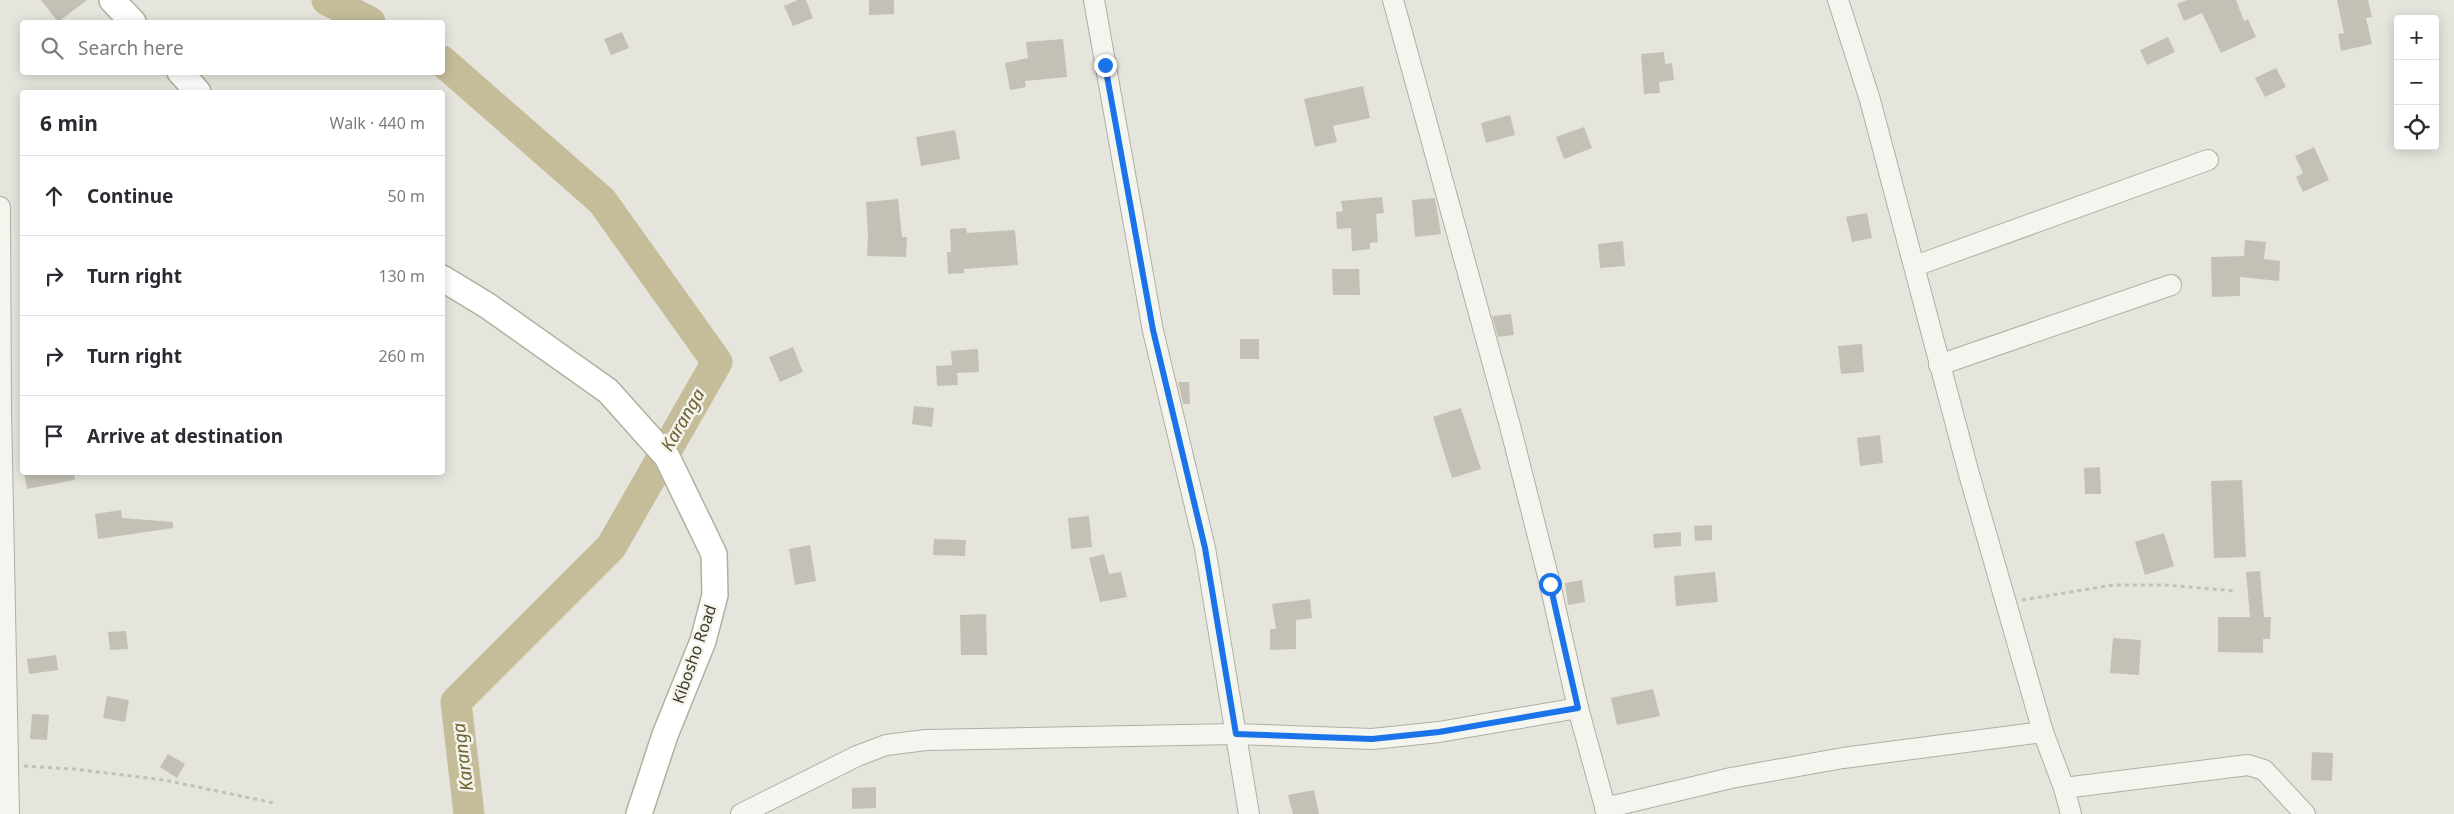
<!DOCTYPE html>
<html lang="en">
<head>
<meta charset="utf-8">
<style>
	:root { --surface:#fff; --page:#f2f2f3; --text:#2b2b33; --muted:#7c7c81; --line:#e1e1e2 }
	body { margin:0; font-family:"Noto Sans",sans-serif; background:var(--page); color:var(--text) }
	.controls { position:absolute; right:15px; top:15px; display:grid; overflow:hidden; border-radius:5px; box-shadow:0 2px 12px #0003 }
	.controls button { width:45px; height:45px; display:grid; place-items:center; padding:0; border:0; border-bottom:1px solid var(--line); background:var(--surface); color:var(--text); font:25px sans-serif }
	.stop { position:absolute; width:15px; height:15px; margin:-11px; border:4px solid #1a73e8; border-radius:50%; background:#fff }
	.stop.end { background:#1a73e8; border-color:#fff; box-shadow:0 1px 5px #0008 }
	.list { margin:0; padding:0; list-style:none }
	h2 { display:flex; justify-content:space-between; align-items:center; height:65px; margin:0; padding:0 20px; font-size:21px }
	h2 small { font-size:16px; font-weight:400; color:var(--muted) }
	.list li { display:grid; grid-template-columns:32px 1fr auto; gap:15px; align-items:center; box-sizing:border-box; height:80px; padding:0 20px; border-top:1px solid var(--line) }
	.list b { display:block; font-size:19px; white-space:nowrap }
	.list em { font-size:16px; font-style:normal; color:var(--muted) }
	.icon { flex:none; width:28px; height:28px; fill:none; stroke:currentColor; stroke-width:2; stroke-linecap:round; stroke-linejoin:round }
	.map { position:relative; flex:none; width:2454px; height:814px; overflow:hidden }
	.search { position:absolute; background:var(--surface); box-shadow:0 2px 12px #0003; left:20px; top:20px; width:425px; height:55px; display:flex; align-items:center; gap:12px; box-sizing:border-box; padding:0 18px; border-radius:5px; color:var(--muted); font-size:19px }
	.panel { position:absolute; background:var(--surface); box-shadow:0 2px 12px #0003; left:20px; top:90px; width:425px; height:385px; border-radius:5px }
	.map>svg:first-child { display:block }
</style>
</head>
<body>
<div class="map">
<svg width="2454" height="814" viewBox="0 0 2454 814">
	<rect width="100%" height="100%" fill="#e6e5dd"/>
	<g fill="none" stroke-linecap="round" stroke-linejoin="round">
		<g stroke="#c5bc99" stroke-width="31">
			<polyline points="327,0 370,22"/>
			<polyline points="442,61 602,201 717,362 611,547 456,702 469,814"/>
		</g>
	</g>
	<g fill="#c3c1b5">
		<polygon points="41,0 87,0 58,22"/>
		<polygon points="798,0 806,0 813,18 793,26 784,6"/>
		<polygon points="869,0 894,0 894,14 869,15"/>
		<polygon points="2187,0 2236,0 2244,21 2248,19 2256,37 2221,53 2202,13 2184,21 2177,4"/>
		<polygon points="2337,0 2368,0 2372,17 2366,18 2372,44 2341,51 2338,34 2344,33"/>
		<polygon points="622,32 629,48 611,55 604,39"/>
		<polygon points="2168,37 2175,52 2147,65 2140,50"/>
		<polygon points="1063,39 1067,77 1025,81 1026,87 1010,90 1005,63 1028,58 1026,42"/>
		<polygon points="1664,52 1665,64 1672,63 1674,80 1659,82 1660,93 1644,94 1641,54"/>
		<polygon points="2276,68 2286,87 2265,97 2255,78"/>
		<polygon points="1363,86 1370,118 1333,126 1337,142 1315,147 1304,99"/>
		<polygon points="1510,115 1515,135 1486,143 1481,123"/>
		<polygon points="1584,127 1592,148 1564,159 1556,137"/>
		<polygon points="955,130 960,159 921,166 916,137"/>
		<polygon points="2314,147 2329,180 2303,192 2296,177 2303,173 2295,156"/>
		<polygon points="1382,197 1384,213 1376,214 1378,242 1370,243 1370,249 1352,251 1351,228 1337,229 1336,212 1343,211 1341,201"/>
		<polygon points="1435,198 1441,234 1415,237 1412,200"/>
		<polygon points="898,199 902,237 907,237 906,257 867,256 868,236 866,202"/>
		<polygon points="1867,213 1872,238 1852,242 1846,217"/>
		<polygon points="966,228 967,233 1015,230 1018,265 964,269 964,273 948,274 947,252 951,252 950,229"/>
		<polygon points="2245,240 2266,242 2264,259 2280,261 2279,281 2240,277 2240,296 2212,297 2211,257 2244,256"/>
		<polygon points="1623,241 1625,266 1600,268 1598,244"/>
		<polygon points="1332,269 1359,269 1360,295 1333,295"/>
		<polygon points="1511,314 1514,335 1498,337 1492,316"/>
		<rect x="1240" y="339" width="19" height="20"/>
		<polygon points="1862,344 1864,372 1841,374 1838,346"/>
		<polygon points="793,347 803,372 780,382 769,357"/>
		<polygon points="978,349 979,372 957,373 958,385 937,386 936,366 952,365 951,351"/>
		<polygon points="1178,382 1189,382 1190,404 1183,404"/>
		<polygon points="914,406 934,408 932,427 912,424"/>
		<polygon points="1461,408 1481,469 1452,478 1433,417"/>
		<polygon points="1880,435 1883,463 1860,466 1857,438"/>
		<polygon points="2100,467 2101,494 2085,494 2084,468"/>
		<polygon points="24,472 74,472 75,480 27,489"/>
		<polygon points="2242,480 2246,557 2214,558 2211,481"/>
		<polygon points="121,510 122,518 173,522 173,528 98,539 95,514"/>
		<polygon points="1089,516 1092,547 1071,549 1068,518"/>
		<polygon points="1712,525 1712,540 1695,541 1694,526"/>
		<polygon points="1681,532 1681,546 1654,548 1653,534"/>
		<polygon points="2164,533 2174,566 2145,575 2135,542"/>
		<polygon points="934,539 966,540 965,556 933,555"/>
		<polygon points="810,545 816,581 795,585 789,549"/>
		<polygon points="1104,554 1109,574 1121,572 1127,597 1100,602 1089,558"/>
		<polygon points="2260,571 2264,617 2271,617 2270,639 2263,639 2263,653 2218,652 2218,617 2250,617 2246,572"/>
		<polygon points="1715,572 1718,602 1676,606 1674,576"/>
		<polygon points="1582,580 1585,602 1568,605 1565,583"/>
		<polygon points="1310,599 1312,618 1296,620 1296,649 1270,650 1270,629 1276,629 1272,604"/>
		<polygon points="986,614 987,655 961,655 960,615"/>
		<polygon points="126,631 128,649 110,650 108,632"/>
		<polygon points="2113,638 2141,640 2139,675 2110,673"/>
		<polygon points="56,655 58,670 29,674 27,659"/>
		<polygon points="1653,689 1660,716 1617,725 1611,698"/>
		<polygon points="107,696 129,700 125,722 103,718"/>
		<polygon points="32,714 49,715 47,740 30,739"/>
		<polygon points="2312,752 2333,753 2332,781 2311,780"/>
		<polygon points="168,754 185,764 177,778 160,767"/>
		<polygon points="876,787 876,808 852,809 852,788"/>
		<polygon points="1314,790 1319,814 1293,814 1288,795"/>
	</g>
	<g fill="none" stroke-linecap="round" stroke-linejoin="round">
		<defs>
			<g id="minor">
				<polyline points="1094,0 1153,331 1205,548 1249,814"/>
				<polyline points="1393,0 1510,426 1550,584 1578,708 1607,814"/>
				<polyline points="1838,0 1870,100 1969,474 2043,732 2064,788 2071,814"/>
				<polyline points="0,207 1,408 9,814"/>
				<polyline points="1915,266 2208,160"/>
				<polyline points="1939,365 2171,285"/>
				<polyline points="2064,788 2248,765 2264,770 2305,814"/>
				<polyline points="1605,808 1731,778 1843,758 2043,732"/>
				<polyline points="741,814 857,756 886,745 926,740 1235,734 1372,739 1439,732 1578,708"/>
			</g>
			<g id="major">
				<polyline points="112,0 133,22"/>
				<polyline points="180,72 198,92"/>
				<polyline points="442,278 488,306 608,391 667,457 714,554 715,595 703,641 665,735 639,814"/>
			</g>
		</defs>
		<use href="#minor" stroke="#b0aea3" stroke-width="22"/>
		<use href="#major" stroke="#b2af9d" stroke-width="28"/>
		<g stroke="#c1c1b8" stroke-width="3" stroke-dasharray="4 4" stroke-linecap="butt">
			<polyline points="2022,600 2113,585 2165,585 2235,591"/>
			<polyline points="24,766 74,769 164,780 274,803"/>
		</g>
		<use href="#minor" stroke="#f5f5f0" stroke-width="20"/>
		<use href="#major" stroke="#fff" stroke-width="25"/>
	</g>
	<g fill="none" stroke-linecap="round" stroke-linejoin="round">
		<polyline stroke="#1a73e8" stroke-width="6" points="1105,65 1153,330 1205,548 1236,734 1372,739 1439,732 1578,708 1550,584"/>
	</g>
	<g text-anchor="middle" stroke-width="5" stroke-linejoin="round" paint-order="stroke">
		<g font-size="16" fill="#3c3a27" stroke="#f4f3ec">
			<text transform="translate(694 654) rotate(-71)" y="6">Kibosho Road</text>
		</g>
		<g font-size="18" font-style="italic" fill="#6e6434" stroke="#f4f3ec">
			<text transform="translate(683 420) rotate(-60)" y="6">Karanga</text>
			<text transform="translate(463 757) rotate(-97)" y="6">Karanga</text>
		</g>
	</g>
</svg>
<div class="controls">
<button>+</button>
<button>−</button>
<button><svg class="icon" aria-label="locate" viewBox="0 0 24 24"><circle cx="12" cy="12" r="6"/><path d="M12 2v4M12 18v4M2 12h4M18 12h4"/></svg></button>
</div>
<div class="stop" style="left:1550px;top:584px"></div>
<div class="stop end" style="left:1105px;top:65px"></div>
<div class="search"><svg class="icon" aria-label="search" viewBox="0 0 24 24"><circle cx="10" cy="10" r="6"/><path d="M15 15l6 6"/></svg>Search here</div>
<section class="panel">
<h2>6 min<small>Walk · 440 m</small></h2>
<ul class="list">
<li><svg class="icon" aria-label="ahead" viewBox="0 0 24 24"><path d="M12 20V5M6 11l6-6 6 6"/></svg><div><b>Continue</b></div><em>50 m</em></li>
<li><svg class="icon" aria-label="right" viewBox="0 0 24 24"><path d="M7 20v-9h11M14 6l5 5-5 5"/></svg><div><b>Turn right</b></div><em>130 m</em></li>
<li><svg class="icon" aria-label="right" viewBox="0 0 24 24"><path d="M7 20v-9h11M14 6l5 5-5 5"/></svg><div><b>Turn right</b></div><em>260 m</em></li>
<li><svg class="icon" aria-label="arrive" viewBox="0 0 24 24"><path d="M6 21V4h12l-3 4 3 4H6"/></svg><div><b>Arrive at destination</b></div></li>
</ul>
</section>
</div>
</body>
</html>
